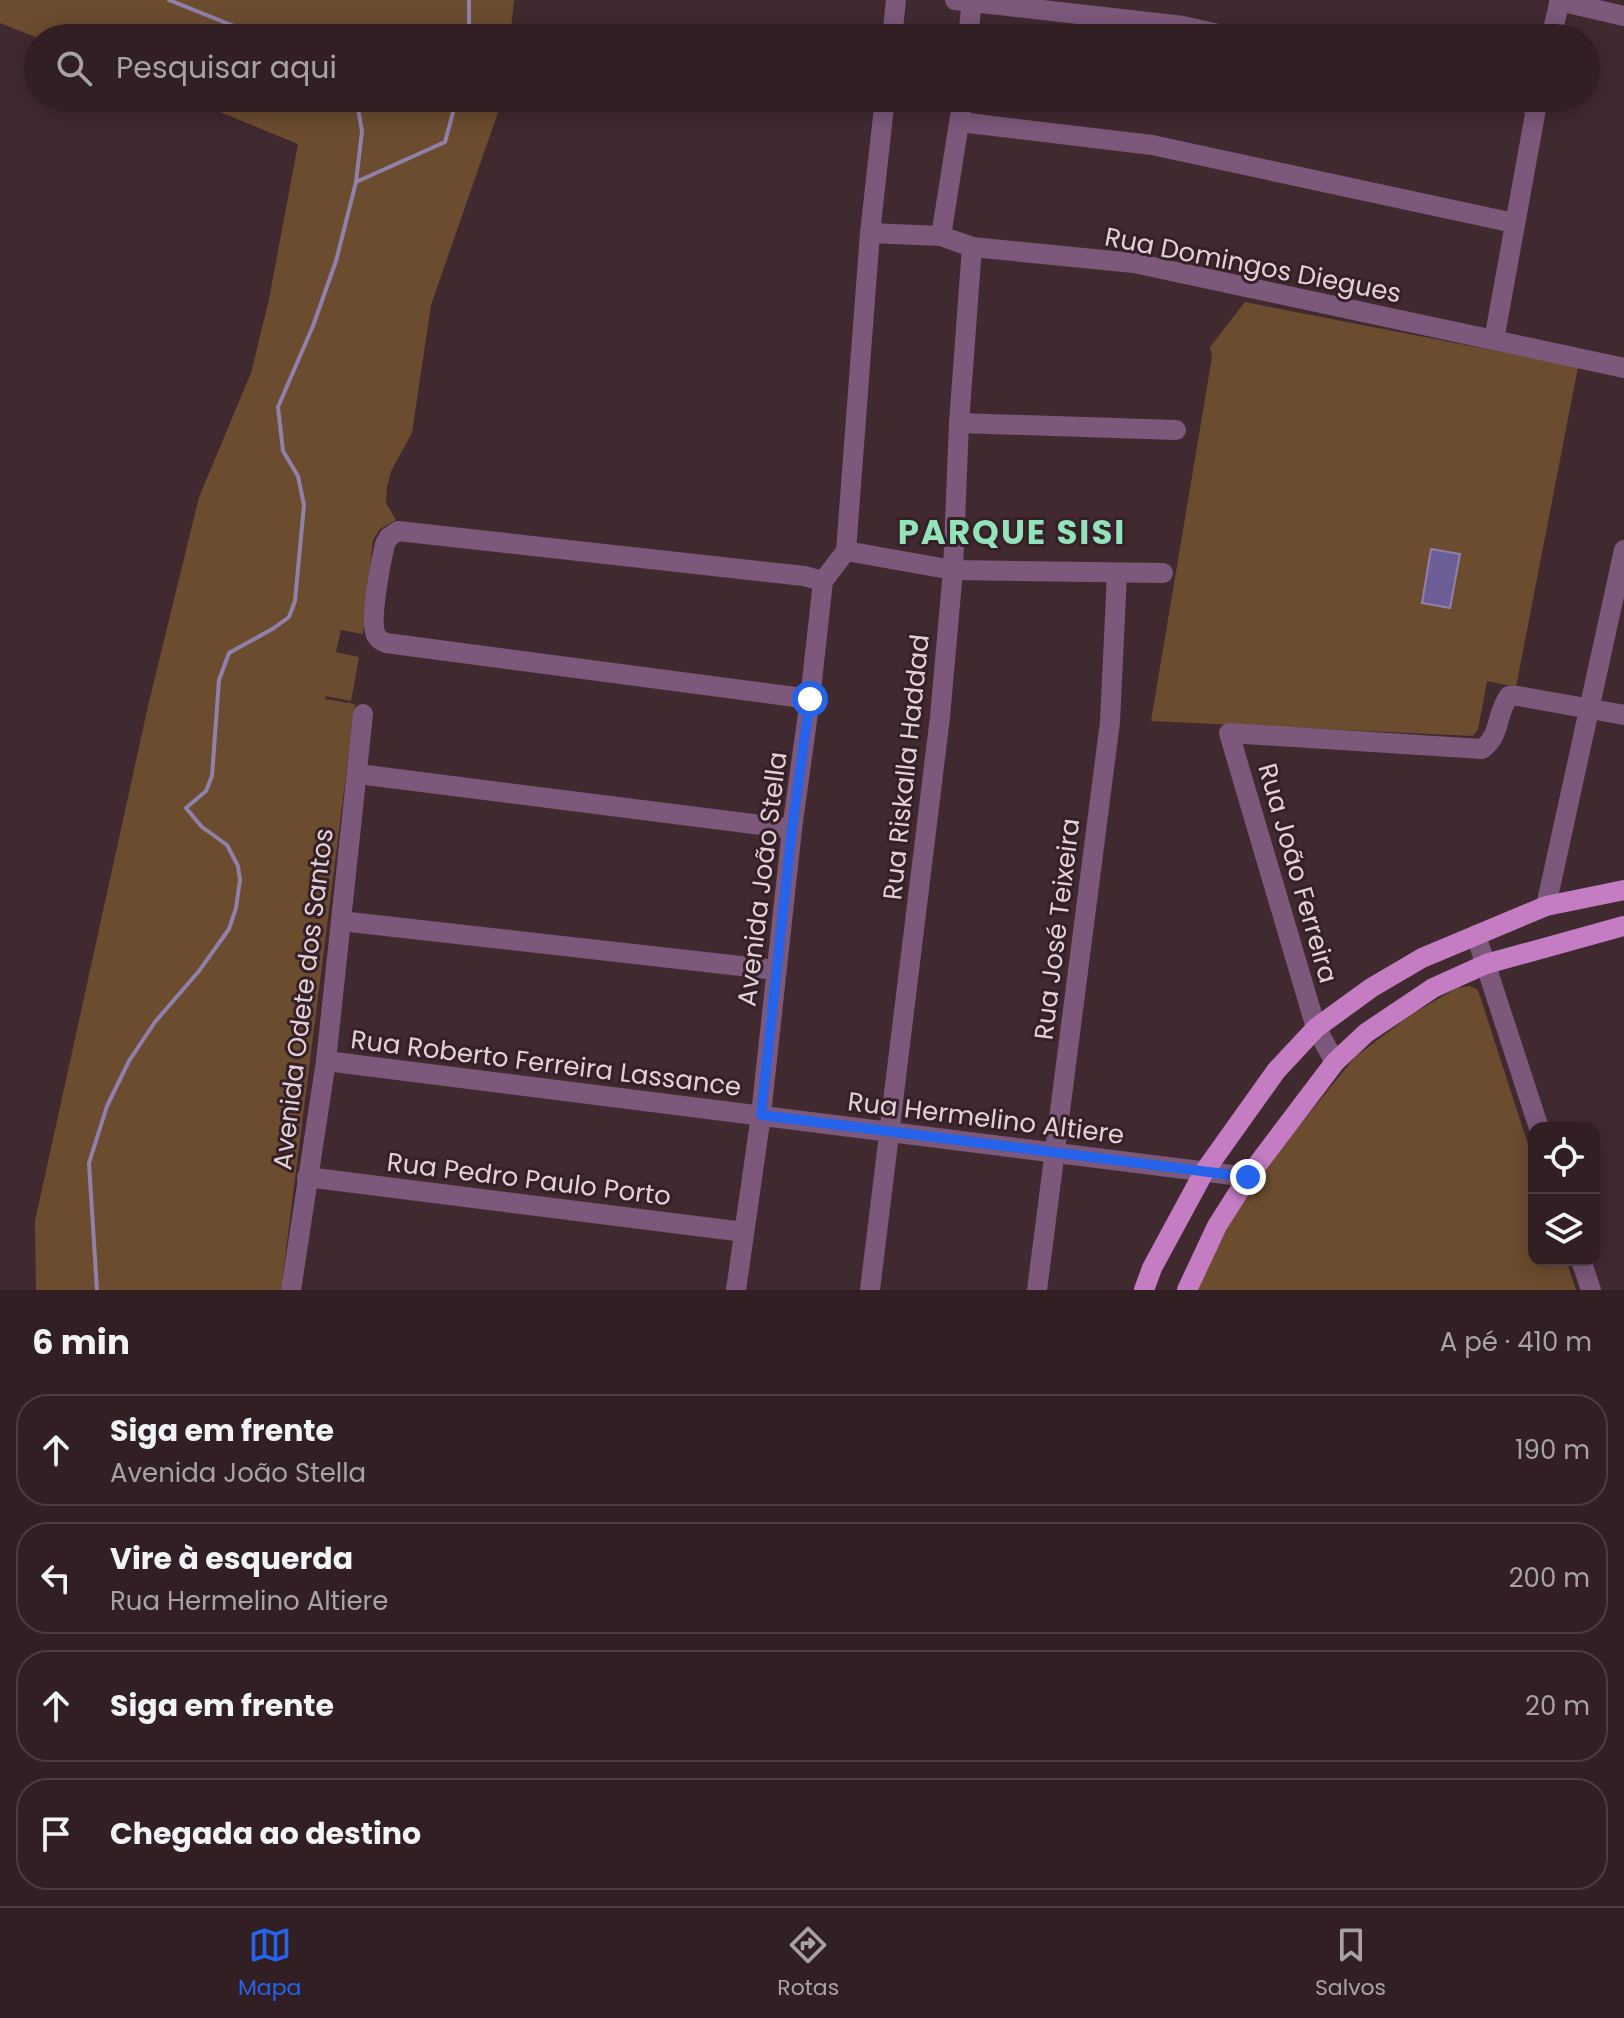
<!DOCTYPE html>
<html lang="pt">
<head>
<meta charset="utf-8">
<style>
	:root { --surface:#311f24; --page:#3d2c31; --text:#f1f3f6; --muted:#a8a2a6; --line:#4c3d41; --accent:#2563eb }
	body { margin:0; font-family:Poppins,sans-serif; background:var(--page); color:var(--text) }
	.controls { position:absolute; right:24px; bottom:24px; display:grid; overflow:hidden; border-radius:16px; box-shadow:0 4px 20px #0003 }
	.controls button { width:72px; height:72px; display:grid; place-items:center; padding:0; border:0; border-bottom:2px solid var(--line); background:var(--surface); color:var(--text); font:40px sans-serif }
	.stop { position:absolute; width:24px; height:24px; margin:-18px; border:6px solid #2563eb; border-radius:50%; background:#fff }
	.stop.end { background:#2563eb; border-color:#fff; box-shadow:0 2px 8px #0008 }
	.list { margin:0; padding:0; list-style:none }
	h2 { display:flex; justify-content:space-between; align-items:center; height:104px; margin:0; padding:0 32px; font-size:34px }
	h2 small { font-size:26px; font-weight:400; color:var(--muted) }
	.list li { display:grid; grid-template-columns:52px 1fr auto; gap:24px; align-items:center; box-sizing:border-box; height:112px; margin:0 16px 16px; padding:0 16px; border:2px solid var(--line); border-radius:32px }
	.list b { display:block; font-size:30px; white-space:nowrap }
	.list p { margin:0; font-size:26px; white-space:nowrap; color:var(--muted) }
	.list em { font-size:26px; font-style:normal; color:var(--muted) }
	.icon { flex:none; width:44px; height:44px; fill:none; stroke:currentColor; stroke-width:2; stroke-linecap:round; stroke-linejoin:round }
	.map { position:relative; flex:none; width:1624px; height:1290px; overflow:hidden }
	.search { position:absolute; background:var(--surface); box-shadow:0 4px 20px #0003; left:24px; right:24px; top:24px; height:88px; display:flex; align-items:center; gap:20px; box-sizing:border-box; padding:0 28px; border-radius:44px; color:var(--muted); font-size:30px }
	.sheet { height:616px; background:var(--surface) }
	nav { display:flex; justify-content:space-around; align-items:center; box-sizing:border-box; height:112px; border-top:2px solid var(--line); background:var(--surface); font-size:22px; color:var(--muted) }
	nav a { display:grid; justify-items:center; gap:4px }
	nav .on { color:var(--accent) }
	.map>svg:first-child { display:block }
</style>
</head>
<body>
<div class="map">
<svg width="1624" height="1290" viewBox="0 0 1624 1290">
	<rect width="100%" height="100%" fill="#412930"/>
	<g fill="#6b4c2f">
		<polygon points="0,0 514,0 510,38 38,38 0,23"/>
		<polygon points="186,98 503,98 431,305 412,433 391,471 387,487 386,503 396,520 380,529 373,540 363,634 341,630 336,652 359,657 351,701 326,696 325,699 355,704 281,1290 36,1290 35,1221 148,706 199,497 251,373 269,299 298,144"/>
		<polygon points="1245,302 1578,367 1516,687 1487,681 1478,730 1472,736 1151,721 1212,357 1210,347"/>
		<polygon points="1470,986 1478,990 1534,1163 1534,1260 1566,1260 1576,1290 1196,1290 1228,1227 1263,1170 1355,1057 1412,1014 1457,988"/>
	</g>
	<polygon fill="#6d5d97" stroke="#9080aa" stroke-width="2" points="1431,549 1460,554 1450,608 1422,603"/>
	<g fill="none" stroke-linecap="round" stroke-linejoin="round">
		<g stroke="#9080aa" stroke-width="4">
			<polyline points="169,0 264,38"/>
			<polyline points="469,38 469,0"/>
			<polyline points="356,98 362,131 356,182"/>
			<polyline points="97,1290 89,1163 107,1106 129,1061 155,1022 199,971 229,929 236,908 240,880 238,866 227,845 202,827 186,808 206,791 212,776 219,680 229,653 274,628 289,617 295,601 304,505 298,476 283,451 278,407 313,326 336,261 356,182 445,142 457,98"/>
		</g>
		<g stroke="#7c587a" stroke-width="20">
			<polyline points="955,0 1183,26 1236,38"/>
			<polyline points="1559,1 1624,16"/>
			<polyline points="892,38 896,0"/>
			<polyline points="968,38 972,0"/>
			<polyline points="1551,38 1560,0"/>
			<polyline points="1506,98 1536,105"/>
			<polyline points="960,122 1152,145 1514,223"/>
			<polyline points="870,233 941,236 972,247 1134,263 1624,368"/>
			<polyline points="941,236 963,98"/>
			<polyline points="1494,340 1538,98"/>
			<polyline points="959,423 1176,430"/>
			<polyline points="846,551 953,570 1163,573"/>
			<path d="M810 699 386 643C381 640 379 641 376 635 369 621 381 561 385 544L389 537 398 531 804 576 823 581"/>
			<polyline points="358,774 792,829"/>
			<polyline points="1546,906 1624,550"/>
			<polyline points="341,921 776,970"/>
			<polyline points="1476,935 1539,1128"/>
			<polyline points="326,1061 1248,1177"/>
			<path d="M1335 1062 1316 1028 1229 733 1482 749C1501 736 1496 713 1509 696H1518L1624 715"/>
			<polyline points="307,1177 744,1232"/>
			<polyline points="1581,1260 1591,1290"/>
			<polyline points="291,1290 326,1061 363,714"/>
			<polyline points="736,1290 761,1115 792,829 810,699 823,581 846,551 870,233 885,98"/>
			<polyline points="870,1290 940,717 953,570 959,423 972,247"/>
			<polyline points="1037,1290 1110,722 1117,573"/>
		</g>
		<g stroke="#c47cc3" stroke-width="20">
			<polyline points="1144,1290 1152,1268 1204,1172 1276,1071 1316,1028 1371,988 1422,958 1546,906 1624,890"/>
			<polyline points="1187,1290 1217,1226 1248,1177 1335,1062 1366,1033 1433,988 1486,964 1624,926"/>
		</g>
	</g>
	<g fill="none" stroke-linecap="round" stroke-linejoin="round">
		<polyline stroke="#2563eb" stroke-width="10" points="810,699 792,829 761,1115 1248,1177"/>
	</g>
	<g text-anchor="middle" stroke-width="6" stroke-linejoin="round" paint-order="stroke">
		<g font-size="26" fill="#e2d2d7" stroke="#362027">
			<text transform="translate(1253 265) rotate(11)" y="9">Rua Domingos Diegues</text>
			<text transform="translate(906 767) rotate(-84)" y="9">Rua Riskalla Haddad</text>
			<text transform="translate(1298 873) rotate(74)" y="9">Rua João Ferreira</text>
			<text transform="translate(762 879) rotate(-83)" y="9">Avenida João Stella</text>
			<text transform="translate(1057 929) rotate(-83)" y="9">Rua José Teixeira</text>
			<text transform="translate(303 999) rotate(-83)" y="9">Avenida Odete dos Santos</text>
			<text transform="translate(546 1063) rotate(7)" y="9">Rua Roberto Ferreira Lassance</text>
			<text transform="translate(986 1118) rotate(7)" y="9">Rua Hermelino Altiere</text>
			<text transform="translate(529 1179) rotate(7)" y="9">Rua Pedro Paulo Porto</text>
		</g>
		<g font-size="34" font-weight="bold" letter-spacing="2" fill="#92e3b9" stroke="#362027">
			<text x="1012" y="544">PARQUE SISI</text>
		</g>
	</g>
</svg>
<div class="controls">
<button><svg class="icon" aria-label="locate" viewBox="0 0 24 24"><circle cx="12" cy="12" r="6"/><path d="M12 2v4M12 18v4M2 12h4M18 12h4"/></svg></button>
<button><svg class="icon" aria-label="layers" viewBox="0 0 24 24"><path d="M12 4l9 5-9 5-9-5zM3 14l9 5 9-5"/></svg></button>
</div>
<div class="stop" style="left:810px;top:699px"></div>
<div class="stop end" style="left:1248px;top:1177px"></div>
<div class="search"><svg class="icon" aria-label="search" viewBox="0 0 24 24"><circle cx="10" cy="10" r="6"/><path d="M15 15l6 6"/></svg>Pesquisar aqui</div>
</div>
<section class="sheet">
<h2>6 min<small>A pé · 410 m</small></h2>
<ul class="list">
<li><svg class="icon" aria-label="ahead" viewBox="0 0 24 24"><path d="M12 20V5M6 11l6-6 6 6"/></svg><div><b>Siga em frente</b><p>Avenida João Stella</p></div><em>190 m</em></li>
<li><svg class="icon" aria-label="left" viewBox="0 0 24 24"><path d="M17 20v-9H6M10 6l-5 5 5 5"/></svg><div><b>Vire à esquerda</b><p>Rua Hermelino Altiere</p></div><em>200 m</em></li>
<li><svg class="icon" aria-label="ahead" viewBox="0 0 24 24"><path d="M12 20V5M6 11l6-6 6 6"/></svg><div><b>Siga em frente</b></div><em>20 m</em></li>
<li><svg class="icon" aria-label="arrive" viewBox="0 0 24 24"><path d="M6 21V4h12l-3 4 3 4H6"/></svg><div><b>Chegada ao destino</b></div></li>
</ul>
</section>
<nav>
<a class="on"><svg class="icon" aria-label="map" viewBox="0 0 24 24"><path d="M3 6l6-2 6 2 6-2v14l-6 2-6-2-6 2zM9 4v14M15 6v14"/></svg>Mapa</a>
<a><svg class="icon" aria-label="directions" viewBox="0 0 24 24"><path d="M12 3l9 9-9 9-9-9zM9 14v-3h6M13 9l2 2-2 2"/></svg>Rotas</a>
<a><svg class="icon" aria-label="saved" viewBox="0 0 24 24"><path d="M7 4h10v16l-5-4-5 4z"/></svg>Salvos</a>
</nav>
</body>
</html>
